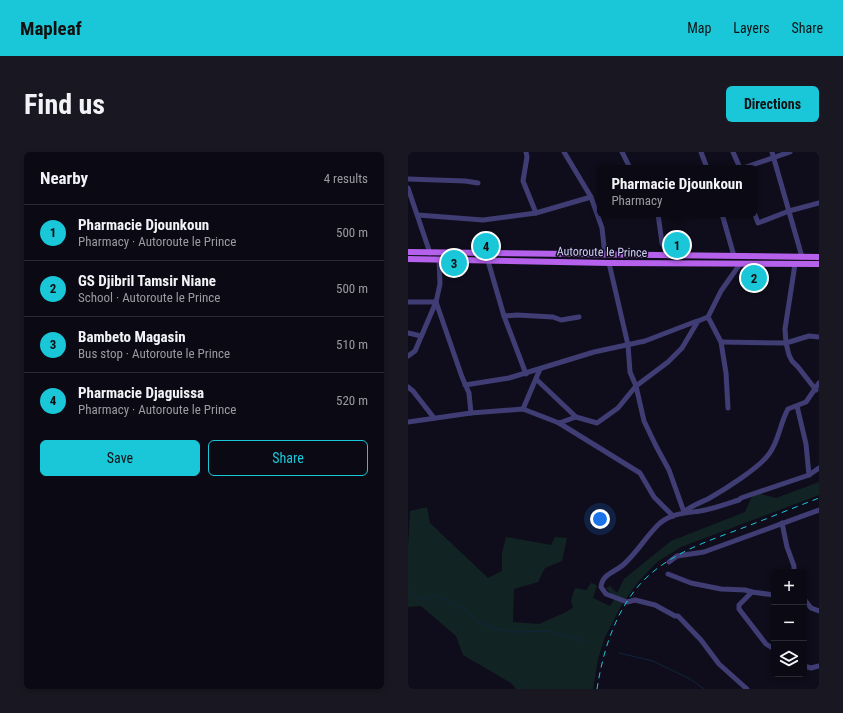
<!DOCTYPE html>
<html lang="en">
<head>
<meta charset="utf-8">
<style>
	:root { --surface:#0b0a14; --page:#191822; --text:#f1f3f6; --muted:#9a9aa0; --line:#2b2b34; --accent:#1ac7d8 }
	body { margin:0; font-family:"Roboto Condensed",sans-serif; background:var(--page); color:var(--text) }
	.controls { position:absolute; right:12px; bottom:12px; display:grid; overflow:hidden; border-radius:6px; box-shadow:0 2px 6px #0003 }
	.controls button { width:36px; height:36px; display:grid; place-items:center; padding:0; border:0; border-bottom:1px solid var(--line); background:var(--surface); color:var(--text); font:20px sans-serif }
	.you { position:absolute; left:192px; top:367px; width:14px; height:14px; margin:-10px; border:3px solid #fff; border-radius:50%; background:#1a73e8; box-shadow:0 0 0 6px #1a73e833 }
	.badge { display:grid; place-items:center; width:26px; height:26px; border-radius:50%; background:var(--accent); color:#111; font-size:13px; font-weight:700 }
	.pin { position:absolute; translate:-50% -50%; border:2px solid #fff; box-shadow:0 1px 4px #0006 }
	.popup { position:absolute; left:189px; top:13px; width:160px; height:52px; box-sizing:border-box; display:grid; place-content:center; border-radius:6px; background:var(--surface); filter:drop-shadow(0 1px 3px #0005); font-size:13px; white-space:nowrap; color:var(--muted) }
	.popup b { font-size:15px; color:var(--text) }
	.popup::after { content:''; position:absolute; left:50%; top:100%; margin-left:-8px; border:8px solid transparent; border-top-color:var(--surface) }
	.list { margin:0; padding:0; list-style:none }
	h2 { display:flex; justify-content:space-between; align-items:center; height:52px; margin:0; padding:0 16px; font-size:17px }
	h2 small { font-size:13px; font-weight:400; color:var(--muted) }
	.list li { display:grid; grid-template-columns:26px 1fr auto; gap:12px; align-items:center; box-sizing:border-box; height:56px; padding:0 16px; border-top:1px solid var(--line) }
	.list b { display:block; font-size:15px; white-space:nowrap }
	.list p { margin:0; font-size:13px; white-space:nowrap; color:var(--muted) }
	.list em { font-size:13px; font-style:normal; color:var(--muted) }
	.actions { display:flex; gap:8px; padding:12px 16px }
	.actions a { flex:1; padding:9px 0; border:1px solid var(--accent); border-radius:6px; text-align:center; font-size:14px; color:var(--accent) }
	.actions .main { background:var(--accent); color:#111 }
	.icon { flex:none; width:22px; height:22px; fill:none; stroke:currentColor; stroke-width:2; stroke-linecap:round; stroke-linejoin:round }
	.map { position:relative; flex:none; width:411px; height:537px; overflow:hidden; border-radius:6px }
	header { display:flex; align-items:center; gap:24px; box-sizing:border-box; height:56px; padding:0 20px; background:var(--accent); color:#111 }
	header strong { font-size:19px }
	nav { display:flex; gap:22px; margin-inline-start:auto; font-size:14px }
	.intro { display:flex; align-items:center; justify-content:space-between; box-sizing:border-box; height:96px; padding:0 24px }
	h1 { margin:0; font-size:28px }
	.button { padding:10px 18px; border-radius:6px; background:var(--accent); color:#111; font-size:14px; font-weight:700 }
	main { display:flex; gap:24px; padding:0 24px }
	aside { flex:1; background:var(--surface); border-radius:6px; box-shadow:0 2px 6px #0003 }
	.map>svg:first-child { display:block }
</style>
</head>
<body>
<header>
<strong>Mapleaf</strong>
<nav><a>Map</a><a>Layers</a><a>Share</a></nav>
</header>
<div class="intro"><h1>Find us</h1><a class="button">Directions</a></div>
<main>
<aside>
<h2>Nearby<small>4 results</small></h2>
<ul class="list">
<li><span class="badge">1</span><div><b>Pharmacie Djounkoun</b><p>Pharmacy · Autoroute le Prince</p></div><em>500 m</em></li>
<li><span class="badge">2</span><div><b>GS Djibril Tamsir Niane</b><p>School · Autoroute le Prince</p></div><em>500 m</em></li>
<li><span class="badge">3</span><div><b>Bambeto Magasin</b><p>Bus stop · Autoroute le Prince</p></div><em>510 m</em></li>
<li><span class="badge">4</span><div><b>Pharmacie Djaguissa</b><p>Pharmacy · Autoroute le Prince</p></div><em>520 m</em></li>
</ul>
<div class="actions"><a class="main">Save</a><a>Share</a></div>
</aside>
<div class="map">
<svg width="411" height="537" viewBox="0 0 411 537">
	<rect width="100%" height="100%" fill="#0f0d1b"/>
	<polygon fill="#112423" points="411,330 411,343 273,395 249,410 230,430 213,454 197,485 190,507 185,537 108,537 103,531 55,503 48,484 13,454 0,455 0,396 2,359 19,355 22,371 80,426 94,419 94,401 98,385 143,393 147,385 159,386 154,409 137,416 130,430 106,437 105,470 131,472 156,461 165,456 163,448 167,436 178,438 183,431 189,433 185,446 202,454 207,446 198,436 202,434 209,441 216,427 263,389 337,360 343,346 349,341 368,346"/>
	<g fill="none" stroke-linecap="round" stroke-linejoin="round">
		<g stroke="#12253e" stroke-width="1">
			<polyline points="0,435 8,445 14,448 26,443 56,457 68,469 88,477 111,480 141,479 175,489"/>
			<polyline points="211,501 245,509 282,527 296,537"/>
		</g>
		<g stroke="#3f3d74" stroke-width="5">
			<polyline points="118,0 119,5 115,29 128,61"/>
			<polyline points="156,0 183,45 194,76 197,103"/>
			<polyline points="214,0 222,16"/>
			<polyline points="293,0 299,16"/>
			<polyline points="325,0 332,16"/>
			<polyline points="364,0 394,105"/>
			<polyline points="335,16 382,0"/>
			<polyline points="0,27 57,29 70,31"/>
			<polyline points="0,36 22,101"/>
			<polyline points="346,60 350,71 381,59 411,51"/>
			<polyline points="250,62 254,91 261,104"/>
			<polyline points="314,62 326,104"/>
			<polyline points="10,63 75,68 128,61 183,45"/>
			<polyline points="80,109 96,164 118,222"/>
			<path d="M201 111 220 193 222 220 228 234 236 269 248 294 261 318 276 360C283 354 291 351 300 347 316 338 351 316 361 302 371 289 372 271 380 257L398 250 411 231"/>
			<polyline points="0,150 28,150 54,225 61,241 63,261"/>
			<polyline points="96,164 109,163 145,165 153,168 171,165"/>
			<polyline points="300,165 313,190 318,221 320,256"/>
			<polyline points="0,181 13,184"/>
			<polyline points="313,190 378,191 377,177 387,112"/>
			<polyline points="0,204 7,199 28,150 32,132 31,108"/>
			<polyline points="128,227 168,265 189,271 210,256 228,234 260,210 274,196 290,169 300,165 313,139 332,112"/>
			<polyline points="57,233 101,226 186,200 237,189 289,169"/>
			<polyline points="0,235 5,239 26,266"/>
			<polyline points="408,238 390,215 384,209 381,203 378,191 401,184 411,185"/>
			<polyline points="389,254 398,292 401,323"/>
			<polyline points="115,257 132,217"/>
			<polyline points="0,270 63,261 115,257 151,271 168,265"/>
			<polyline points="151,271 232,321 246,345 265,364"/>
			<polyline points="374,371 379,395 386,414 386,420"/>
			<polyline points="261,410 269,404 296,400 411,358"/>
			<polyline points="260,422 283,431 313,437 337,438 344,440 366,443"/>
			<polyline points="344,440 331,453 331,457 358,492 366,497"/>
			<polyline points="396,447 403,456 411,459"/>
			<polyline points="396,514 403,516 411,514"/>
			<path d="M339 537 311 512 293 488 270 464H267L247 453 227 448 219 450 198 442 193 435C194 422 207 420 215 413 229 401 238 384 252 371 264 361 278 361 292 359 305 357 318 352 331 348L333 346 401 323 411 316"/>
		</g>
		<g stroke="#b661ec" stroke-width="6">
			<polyline points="0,100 411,105"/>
			<polyline points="0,107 201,111 411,112"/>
		</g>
		<path stroke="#1ac7d8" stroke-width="1" stroke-dasharray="6 5" stroke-linecap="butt" d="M189 537C195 499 207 459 234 430 261 402 297 390 332 377 358 367 385 356 411 346"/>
	</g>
	<g text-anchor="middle" stroke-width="3" stroke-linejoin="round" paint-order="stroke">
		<g font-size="12" fill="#d1cdf9" stroke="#0f0d1b">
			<text transform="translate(194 100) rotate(1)" y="4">Autoroute le Prince</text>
		</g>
	</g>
</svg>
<div class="controls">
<button>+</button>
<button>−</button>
<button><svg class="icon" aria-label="layers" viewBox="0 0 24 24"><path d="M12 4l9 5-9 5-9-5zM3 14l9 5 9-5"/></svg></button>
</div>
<div class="you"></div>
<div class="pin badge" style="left:269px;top:93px">1</div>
<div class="popup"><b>Pharmacie Djounkoun</b>Pharmacy</div>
<div class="pin badge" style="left:346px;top:126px">2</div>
<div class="pin badge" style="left:46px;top:111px">3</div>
<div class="pin badge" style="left:78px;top:94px">4</div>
</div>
</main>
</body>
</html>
